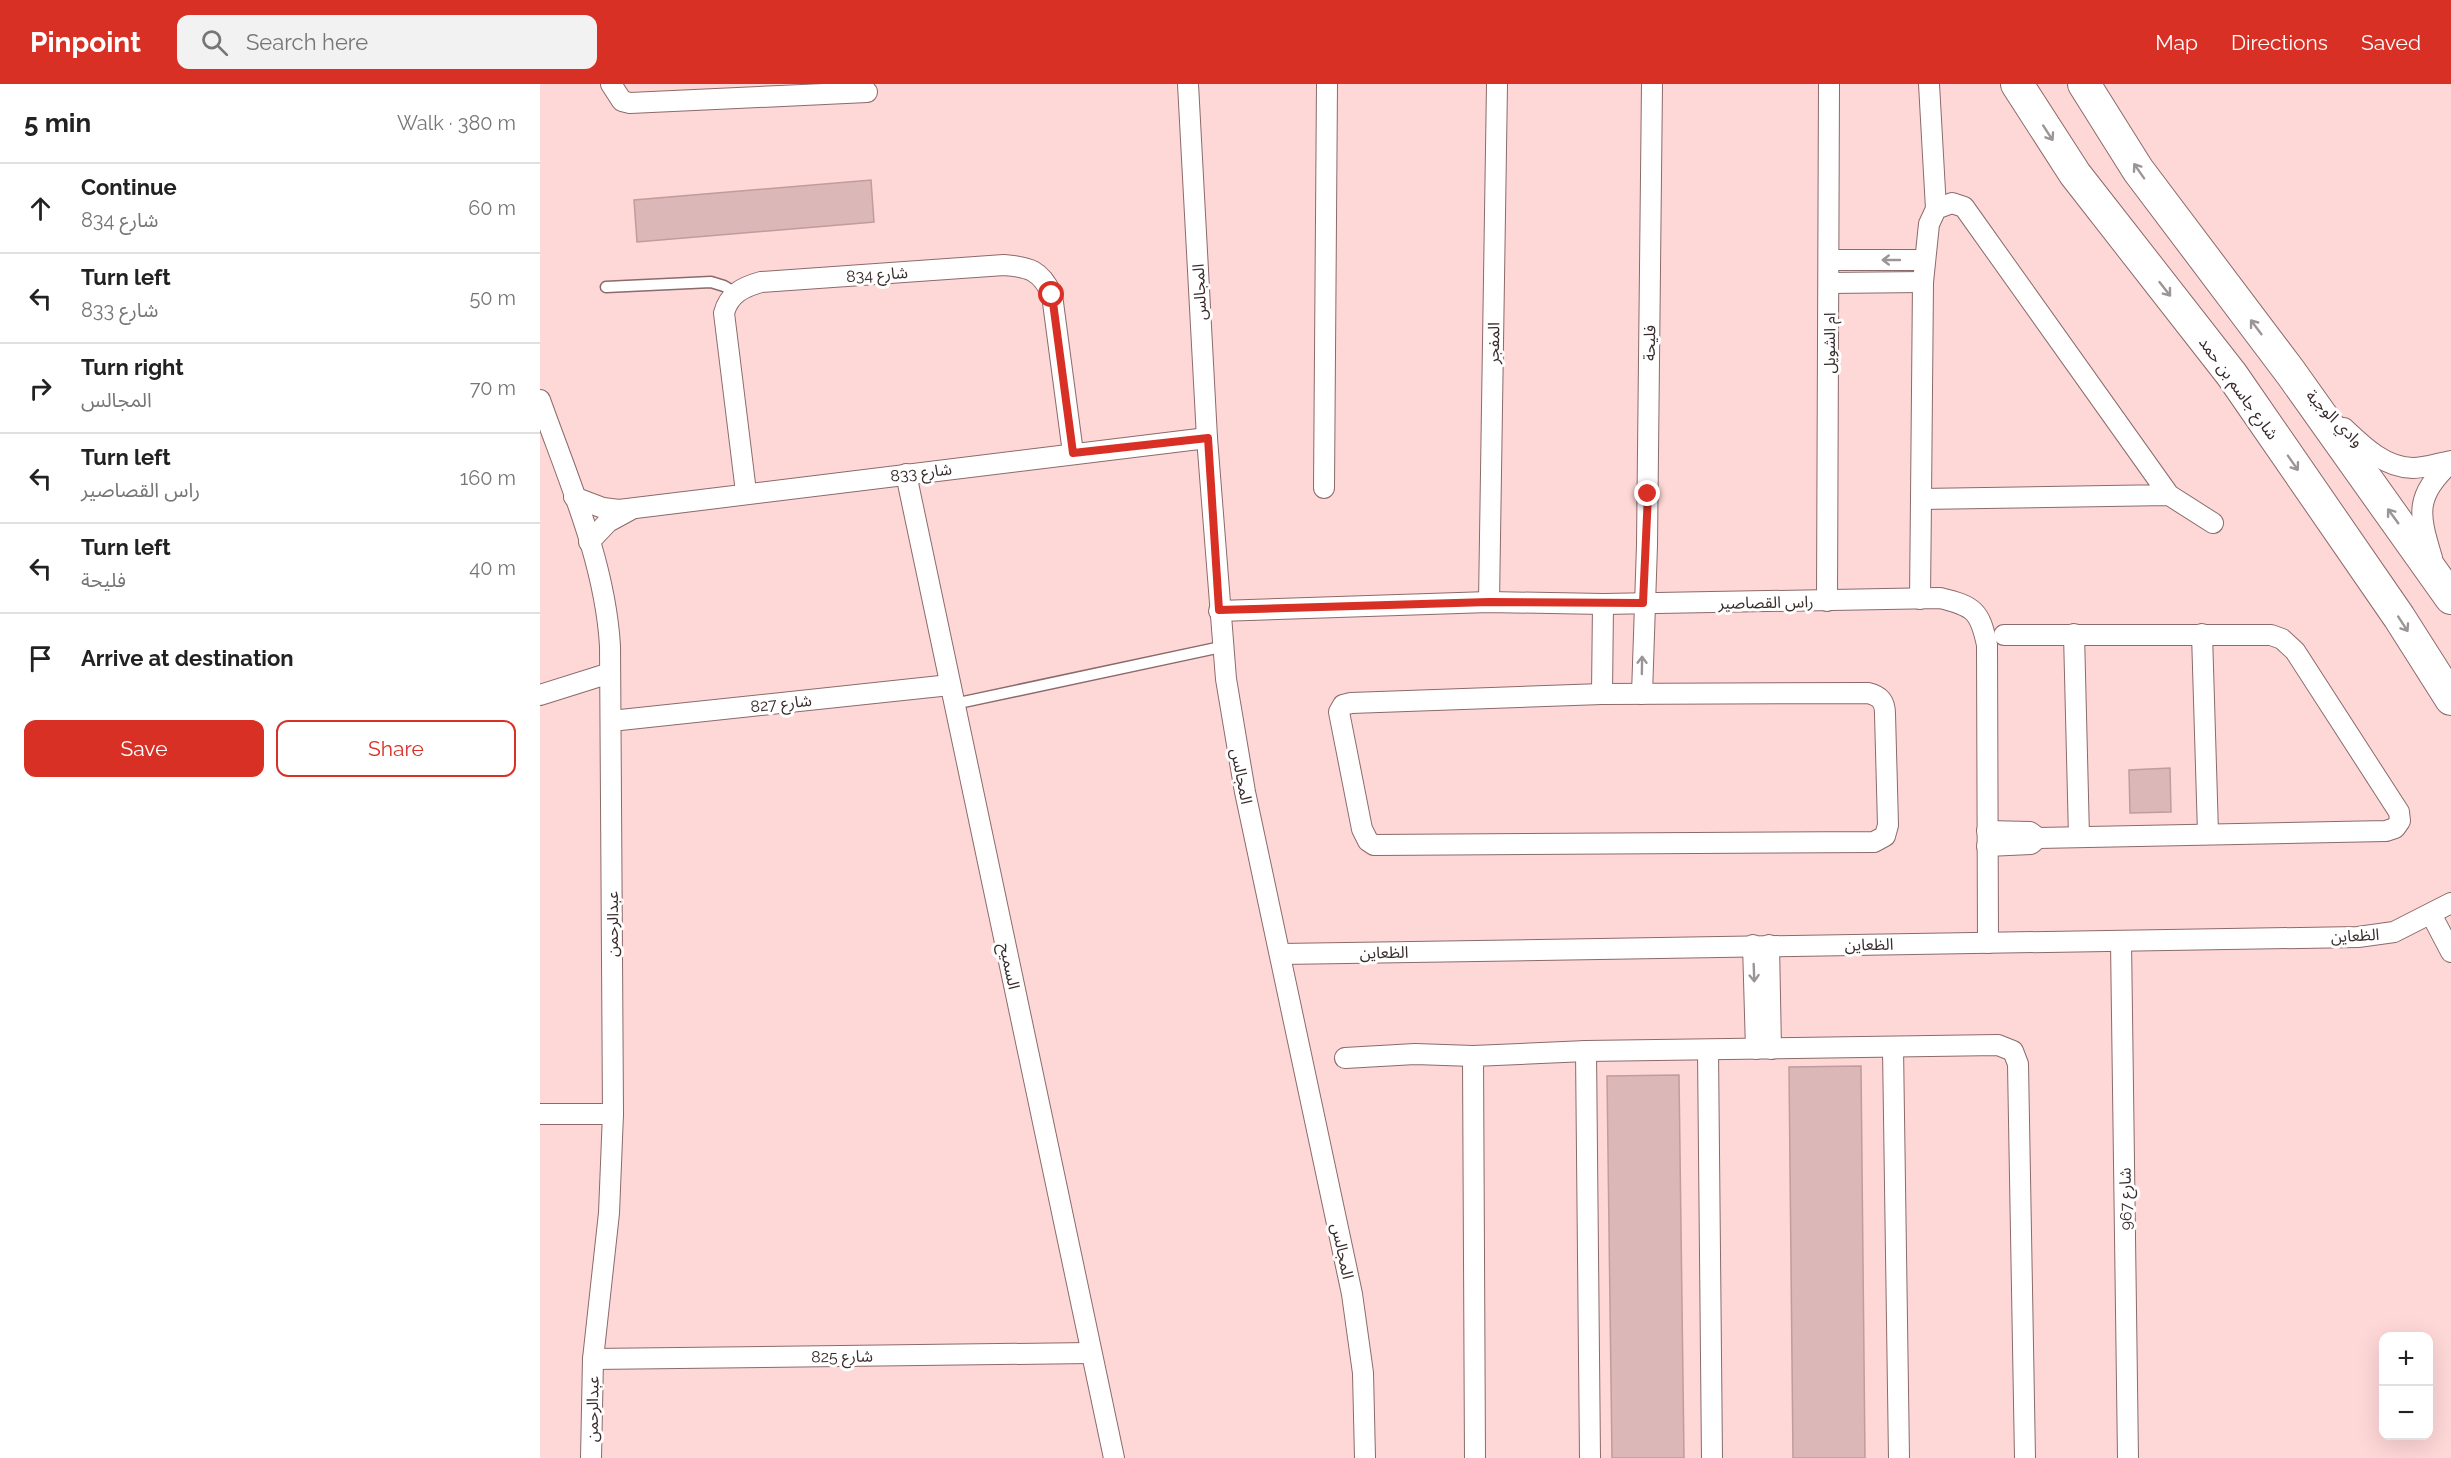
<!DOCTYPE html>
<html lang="en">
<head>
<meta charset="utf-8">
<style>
	:root { --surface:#fff; --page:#f2f2f2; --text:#222; --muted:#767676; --line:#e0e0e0; --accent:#d93025 }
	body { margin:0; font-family:Raleway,"Noto Sans Arabic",sans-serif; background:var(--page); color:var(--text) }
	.controls { position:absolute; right:18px; bottom:18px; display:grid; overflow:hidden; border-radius:12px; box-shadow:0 6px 24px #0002 }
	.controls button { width:54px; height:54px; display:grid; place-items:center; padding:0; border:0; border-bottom:2px solid var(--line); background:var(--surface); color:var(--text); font:30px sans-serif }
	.stop { position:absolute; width:18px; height:18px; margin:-14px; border:4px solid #d93025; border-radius:50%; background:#fff }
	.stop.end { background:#d93025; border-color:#fff; box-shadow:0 2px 6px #0008 }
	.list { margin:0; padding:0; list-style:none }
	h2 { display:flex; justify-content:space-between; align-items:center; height:78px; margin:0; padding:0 24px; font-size:26px }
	h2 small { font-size:20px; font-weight:400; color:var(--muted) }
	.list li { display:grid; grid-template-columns:39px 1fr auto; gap:18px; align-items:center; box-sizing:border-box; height:90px; padding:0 24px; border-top:2px solid var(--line) }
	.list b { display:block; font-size:22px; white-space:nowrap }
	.list p { margin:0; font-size:20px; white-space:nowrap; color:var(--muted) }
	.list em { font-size:20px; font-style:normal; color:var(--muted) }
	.actions { display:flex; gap:12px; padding:18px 24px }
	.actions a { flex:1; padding:14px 0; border:2px solid var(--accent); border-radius:12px; text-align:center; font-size:21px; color:var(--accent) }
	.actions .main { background:var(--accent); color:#fff }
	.icon { flex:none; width:33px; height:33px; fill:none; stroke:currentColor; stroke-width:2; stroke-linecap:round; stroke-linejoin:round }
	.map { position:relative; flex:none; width:1911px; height:1374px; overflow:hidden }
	header { display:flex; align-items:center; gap:36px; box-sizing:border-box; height:84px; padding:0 30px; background:var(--accent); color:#fff }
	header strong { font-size:28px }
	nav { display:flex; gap:33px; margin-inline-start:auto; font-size:21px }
	.search { width:420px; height:54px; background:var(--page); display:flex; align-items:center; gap:15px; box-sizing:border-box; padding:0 21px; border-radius:12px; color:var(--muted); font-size:22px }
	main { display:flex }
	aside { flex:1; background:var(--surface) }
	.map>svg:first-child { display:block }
</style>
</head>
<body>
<header>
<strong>Pinpoint</strong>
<div class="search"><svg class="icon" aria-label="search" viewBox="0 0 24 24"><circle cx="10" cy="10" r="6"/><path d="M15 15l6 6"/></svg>Search here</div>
<nav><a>Map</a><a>Directions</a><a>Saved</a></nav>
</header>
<main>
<aside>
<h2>5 min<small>Walk · 380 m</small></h2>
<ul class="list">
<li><svg class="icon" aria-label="ahead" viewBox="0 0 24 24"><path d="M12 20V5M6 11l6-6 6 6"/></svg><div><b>Continue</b><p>شارع 834</p></div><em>60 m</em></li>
<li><svg class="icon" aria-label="left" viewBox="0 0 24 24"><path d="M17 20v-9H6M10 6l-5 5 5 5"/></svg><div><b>Turn left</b><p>شارع 833</p></div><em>50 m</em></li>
<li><svg class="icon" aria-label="right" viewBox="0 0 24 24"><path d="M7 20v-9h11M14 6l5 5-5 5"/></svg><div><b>Turn right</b><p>المجالس</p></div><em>70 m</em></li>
<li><svg class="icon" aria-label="left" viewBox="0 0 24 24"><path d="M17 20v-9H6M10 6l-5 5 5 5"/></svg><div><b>Turn left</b><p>راس القصاصير</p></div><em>160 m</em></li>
<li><svg class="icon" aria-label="left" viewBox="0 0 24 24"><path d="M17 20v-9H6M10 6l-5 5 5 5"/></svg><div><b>Turn left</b><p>فليحة</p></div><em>40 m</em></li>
<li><svg class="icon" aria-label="arrive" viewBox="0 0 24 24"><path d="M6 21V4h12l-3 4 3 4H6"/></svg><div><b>Arrive at destination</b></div></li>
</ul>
<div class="actions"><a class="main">Save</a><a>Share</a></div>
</aside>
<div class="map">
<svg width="1911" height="1374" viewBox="0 0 1911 1374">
	<rect width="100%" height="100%" fill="#fed7d7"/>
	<g fill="#dcb7b7" stroke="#c09c9c" stroke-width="1.5">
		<polygon points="331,96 334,138 97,158 94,116"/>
		<polygon points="1630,684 1631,728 1590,729 1589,686"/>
		<polygon points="1321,982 1325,1374 1253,1374 1249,983"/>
		<polygon points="1139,991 1144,1374 1072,1374 1067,992"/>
	</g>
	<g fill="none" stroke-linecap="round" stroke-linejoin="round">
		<defs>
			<g id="service">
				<polyline points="66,203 171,198 184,202 196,209"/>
				<polyline points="414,620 681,563"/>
			</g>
			<g id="minor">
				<polyline points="71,0 82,17 90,19 327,8"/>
				<polyline points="648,0 667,354 686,595 705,708 812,1210 823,1289 825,1374"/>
				<polyline points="1389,0 1396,125"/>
				<polyline points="1289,176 1385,176"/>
				<polyline points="1289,199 1383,198"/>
				<path d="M0 316C28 395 65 477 70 562L73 1030 69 1129 53 1275 51 1374"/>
				<path d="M1804 344C1823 362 1845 384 1873 384 1885 384 1899 379 1911 377"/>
				<polyline points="366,390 574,1374"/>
				<polyline points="784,404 787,0"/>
				<path d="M206 408 184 229C189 210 203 203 221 198L464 181C489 183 501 186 512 211L533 369"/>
				<polyline points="1629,411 1381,415 1383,198 1389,140 1396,125 1412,119 1424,123 1629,411 1673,439"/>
				<polyline points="34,413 63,424 79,426 667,354"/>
				<polyline points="49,458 68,438 90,426"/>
				<path d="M1892 474C1878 428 1875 413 1911 378"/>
				<polyline points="1380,515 1381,415"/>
				<polyline points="1287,517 1289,0"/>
				<polyline points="949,518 957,0"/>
				<path d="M679 527 949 518 1063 520 1400 514C1434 522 1440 527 1447 561L1448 859"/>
				<polyline points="1534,550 1539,753"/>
				<polyline points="1662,550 1668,749"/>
				<path d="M1328 609C1340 612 1345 617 1345 630L1348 741 1345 752 1334 758 834 761 828 757 822 745 799 628 803 621 811 619 1062 610Z"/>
				<polyline points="1062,610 1063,520"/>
				<polyline points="1102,610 1107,461 1112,0"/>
				<polyline points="0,611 70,589"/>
				<polyline points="71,637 410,601"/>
				<polyline points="1447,747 1490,748 1498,754"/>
				<polyline points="1447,762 1491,760 1498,754 1846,747 1855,744 1860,737 1859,728 1755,567 1742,555 1731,551 1464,551"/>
				<polyline points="1891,830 1911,868"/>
				<polyline points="1581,857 1588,1374"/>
				<polyline points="1213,861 1216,965"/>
				<polyline points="1229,861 1231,965"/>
				<polyline points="741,870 1818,853 1854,848 1911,819"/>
				<polyline points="1353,964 1359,1374"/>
				<polyline points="1168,966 1172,1374"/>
				<polyline points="1046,967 1050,1374"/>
				<polyline points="805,974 875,970 933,972"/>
				<polyline points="0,1030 73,1030"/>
				<polyline points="53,1275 550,1269"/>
				<polyline points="935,1374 933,972 1046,967 1458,961 1473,967 1478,980 1485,1374"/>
			</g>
			<g id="primary">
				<polyline points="1477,0 1535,90 1692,291 1859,533 1911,615"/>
				<polyline points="1544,0 1598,86 1751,289 1911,514"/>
			</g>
		</defs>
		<use href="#service" stroke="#8c6a6a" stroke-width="13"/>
		<use href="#minor" stroke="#8c6a6a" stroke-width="22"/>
		<use href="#primary" stroke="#8c6a6a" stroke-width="34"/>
		<use href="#service" stroke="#fff" stroke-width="10"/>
		<use href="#minor" stroke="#fff" stroke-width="20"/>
		<use href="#primary" stroke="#fff" stroke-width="32"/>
	</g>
	<defs><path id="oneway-shaft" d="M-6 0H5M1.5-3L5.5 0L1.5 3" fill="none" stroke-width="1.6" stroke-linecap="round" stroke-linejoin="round" transform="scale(1.5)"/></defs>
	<g stroke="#9c9595">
		<use href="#oneway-shaft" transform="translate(1508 49) rotate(57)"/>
		<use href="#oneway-shaft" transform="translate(1599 87) rotate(-125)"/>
		<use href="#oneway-shaft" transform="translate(1351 176) rotate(180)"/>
		<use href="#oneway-shaft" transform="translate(1625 205) rotate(52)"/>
		<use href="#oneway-shaft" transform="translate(1716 243) rotate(-127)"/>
		<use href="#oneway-shaft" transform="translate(1753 379) rotate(55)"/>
		<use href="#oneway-shaft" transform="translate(1853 432) rotate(-126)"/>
		<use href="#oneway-shaft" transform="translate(1863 540) rotate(57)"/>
		<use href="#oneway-shaft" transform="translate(1102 581) rotate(-89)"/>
		<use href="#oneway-shaft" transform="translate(1214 889) rotate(88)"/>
	</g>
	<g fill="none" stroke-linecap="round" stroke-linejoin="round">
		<polyline stroke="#d93025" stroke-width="8" points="512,211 533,369 668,354 679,526 949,518 1103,519 1108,410"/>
	</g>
	<g text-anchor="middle" stroke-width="6" stroke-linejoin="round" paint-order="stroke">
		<g font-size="16" fill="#392b2b" stroke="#fff">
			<text transform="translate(337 190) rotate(-4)" y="6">شارع 834</text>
			<text transform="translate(659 208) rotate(-93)" y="6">المجالس</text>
			<text transform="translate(953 259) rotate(-89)" y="6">المفجر</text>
			<text transform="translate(1109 259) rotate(-89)" y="6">فليحة</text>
			<text transform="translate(1289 259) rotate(-90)" y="6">ام الشويل</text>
			<text transform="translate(1699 304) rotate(54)" y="6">شارع جاسم بن حمد</text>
			<text transform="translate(1795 334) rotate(45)" y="6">وادي الوجبة</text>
			<text transform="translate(381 388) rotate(-7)" y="6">شارع 833</text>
			<text transform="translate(1226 518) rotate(-1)" y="6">راس القصاصير</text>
			<text transform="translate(241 619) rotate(-6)" y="6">شارع 827</text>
			<text transform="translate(702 692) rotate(79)" y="6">المجالس</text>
			<text transform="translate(72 840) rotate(-90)" y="6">عبدالرحمن</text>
			<text transform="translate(1815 851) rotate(-3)" y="6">الظعاين</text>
			<text transform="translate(1329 860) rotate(-1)" y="6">الظعاين</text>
			<text transform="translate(844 868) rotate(-1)" y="6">الظعاين</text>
			<text transform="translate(470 882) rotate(78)" y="6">السميح</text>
			<text transform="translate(1585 1115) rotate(-91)" y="6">شارع 967</text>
			<text transform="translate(803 1167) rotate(78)" y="6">المجالس</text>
			<text transform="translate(302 1272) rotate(-1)" y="6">شارع 825</text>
			<text transform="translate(52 1325) rotate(-89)" y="6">عبدالرحمن</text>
		</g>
	</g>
</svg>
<div class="controls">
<button>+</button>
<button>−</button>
</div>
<div class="stop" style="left:512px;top:211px"></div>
<div class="stop end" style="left:1108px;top:410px"></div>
</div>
</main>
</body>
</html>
